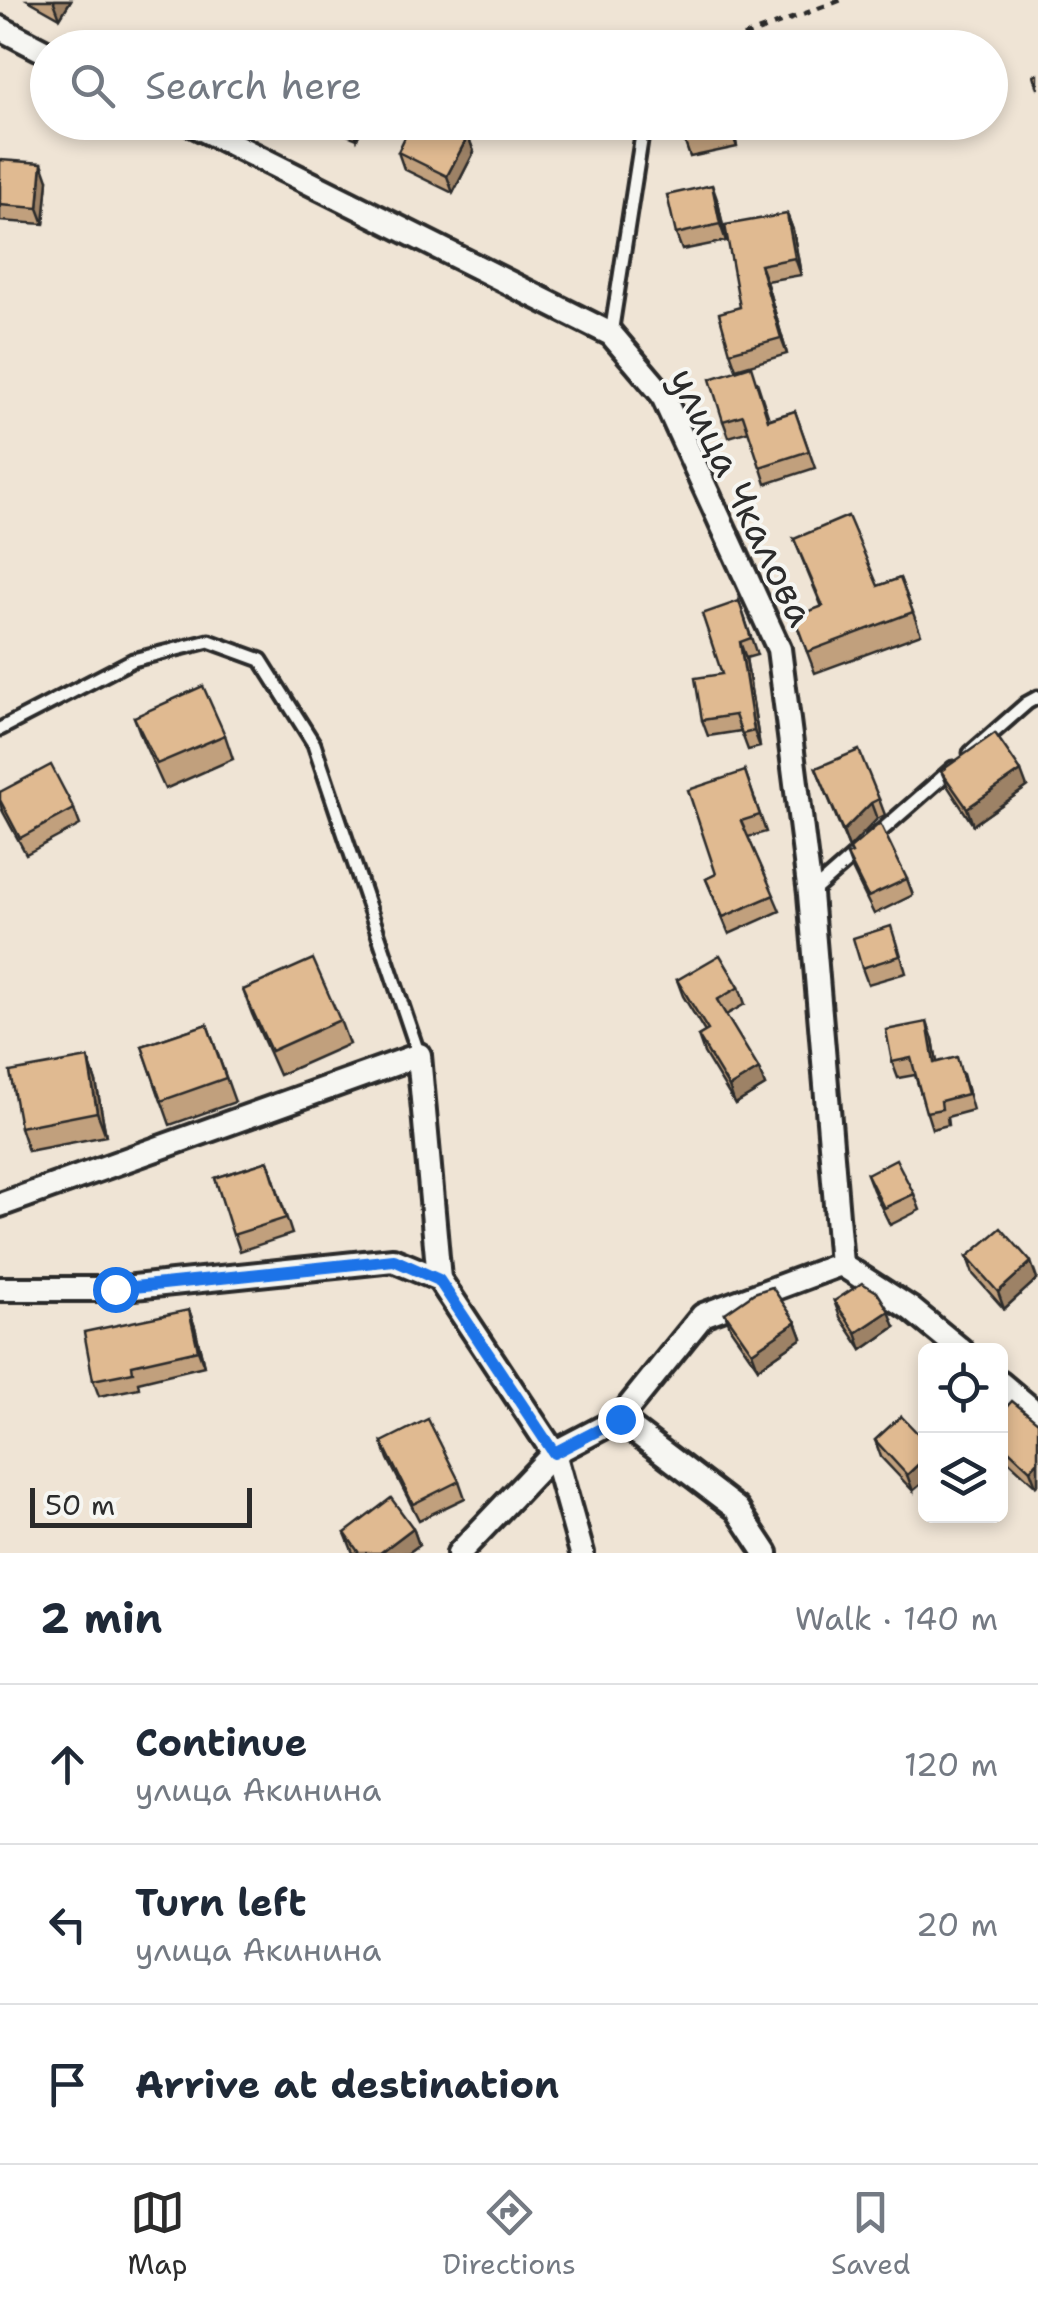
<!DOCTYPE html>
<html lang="en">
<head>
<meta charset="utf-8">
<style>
	:root { --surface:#fff; --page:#f2f2f3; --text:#1f2937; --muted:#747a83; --line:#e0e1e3; --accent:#2b2b2b }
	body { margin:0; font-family:"Shantell Sans",sans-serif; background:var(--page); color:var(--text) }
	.controls { position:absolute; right:30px; bottom:30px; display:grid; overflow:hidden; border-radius:15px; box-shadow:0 5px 15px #0003 }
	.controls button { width:90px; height:90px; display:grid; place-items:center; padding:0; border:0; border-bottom:2px solid var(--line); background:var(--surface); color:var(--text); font:50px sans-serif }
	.scale { position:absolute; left:30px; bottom:25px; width:222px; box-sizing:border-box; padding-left:10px; border:5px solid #2b2b2b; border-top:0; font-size:28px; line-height:35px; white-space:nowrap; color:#2b2b2b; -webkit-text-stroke:8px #f6f6f2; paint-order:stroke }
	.stop { position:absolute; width:30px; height:30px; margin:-22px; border:8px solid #1a73e8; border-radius:50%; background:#fff }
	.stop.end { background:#1a73e8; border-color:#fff; box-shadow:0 2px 10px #0008 }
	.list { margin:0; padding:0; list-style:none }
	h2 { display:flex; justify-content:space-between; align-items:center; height:130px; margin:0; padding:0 40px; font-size:42px }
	h2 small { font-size:32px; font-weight:400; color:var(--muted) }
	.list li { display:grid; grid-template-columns:65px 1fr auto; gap:30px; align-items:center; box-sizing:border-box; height:160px; padding:0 40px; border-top:2px solid var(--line) }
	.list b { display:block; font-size:38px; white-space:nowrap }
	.list p { margin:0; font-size:32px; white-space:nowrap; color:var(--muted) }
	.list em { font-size:32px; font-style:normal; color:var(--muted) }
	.icon { flex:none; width:55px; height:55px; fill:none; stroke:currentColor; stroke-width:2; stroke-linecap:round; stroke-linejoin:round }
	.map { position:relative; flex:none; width:1038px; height:1553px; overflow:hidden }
	.search { position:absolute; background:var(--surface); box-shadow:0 5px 15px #0003; left:30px; right:30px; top:30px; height:110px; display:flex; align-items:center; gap:25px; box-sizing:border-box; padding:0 35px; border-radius:55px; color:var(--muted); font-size:38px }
	.sheet { height:610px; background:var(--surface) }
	nav { display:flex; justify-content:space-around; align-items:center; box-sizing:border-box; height:140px; border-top:2px solid var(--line); background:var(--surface); font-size:28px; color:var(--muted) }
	nav a { display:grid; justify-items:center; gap:5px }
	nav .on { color:var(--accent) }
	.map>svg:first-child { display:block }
</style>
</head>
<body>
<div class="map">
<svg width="1038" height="1553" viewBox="0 0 1038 1553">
	<rect width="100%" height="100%" fill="#efe4d5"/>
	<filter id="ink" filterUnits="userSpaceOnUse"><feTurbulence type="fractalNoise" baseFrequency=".01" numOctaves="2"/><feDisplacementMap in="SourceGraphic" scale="20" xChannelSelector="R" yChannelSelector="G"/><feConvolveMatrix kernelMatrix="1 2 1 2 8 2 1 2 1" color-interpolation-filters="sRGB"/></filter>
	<g filter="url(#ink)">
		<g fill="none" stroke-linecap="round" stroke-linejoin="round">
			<defs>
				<g id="service">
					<polyline points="611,334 644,122"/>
					<polyline points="0,729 133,660 209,641 261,660 314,744 419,1055"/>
					<polyline points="970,753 1027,703 1038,697"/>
					<polyline points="873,838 953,768"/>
					<polyline points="810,894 859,851"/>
				</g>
				<g id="minor">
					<polyline points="0,28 48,53"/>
					<polyline points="188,122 611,334 662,394 779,649 810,894 841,1264 911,1309 961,1350"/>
					<polyline points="0,1205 419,1055 439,1279"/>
					<polyline points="0,1289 115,1289 393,1260 439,1279 554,1453 582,1553"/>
					<polyline points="1000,1383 1038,1415"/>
					<polyline points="619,1419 737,1509 766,1553"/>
					<polyline points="459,1553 554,1453 619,1419 703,1315 841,1264"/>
				</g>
			</defs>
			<use href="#service" stroke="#2b2b2b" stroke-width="19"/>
			<use href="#minor" stroke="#2b2b2b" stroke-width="30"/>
			<polyline stroke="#2b2b2b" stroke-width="5" stroke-dasharray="8 8" stroke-linecap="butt" points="713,48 841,0"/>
			<use href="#service" stroke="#f6f6f2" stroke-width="11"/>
			<use href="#minor" stroke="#f6f6f2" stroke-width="22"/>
		</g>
		<g fill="#c1a07d" stroke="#2b2b2b" stroke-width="2.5">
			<polygon points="28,0 71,0 60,18"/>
			<polygon points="281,122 298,122 296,128"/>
			<polygon points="315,122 364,122 357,139"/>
			<polygon points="681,122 732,122 737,147 690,157 684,140"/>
			<polygon points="468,136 474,152 453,193 404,169 398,152"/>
			<polygon points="0,160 48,180 44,224 0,221"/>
			<polygon points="718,202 726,241 682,250 676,234"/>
			<polygon points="787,214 793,230 801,275 766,281 787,354 736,369 730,352 740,307"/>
			<polygon points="757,382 769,419 795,411 815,468 766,484 749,431 729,437 723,421"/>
			<polygon points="794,539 878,586 900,578 921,634 815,673 794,617 822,607"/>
			<polygon points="739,601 757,655 746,658 760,747 748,750 741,731 708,736 702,720 722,674"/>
			<polygon points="134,717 225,735 233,759 165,789 143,741"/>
			<polygon points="816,768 879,799 885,815 877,819 849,848"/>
			<polygon points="745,771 766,832 748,837 780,911 729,934 706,879 716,874"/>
			<polygon points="941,771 1027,787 973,825 948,787"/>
			<polygon points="0,792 74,809 80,825 26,854 2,810 0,804"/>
			<polygon points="847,855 907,879 913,895 874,914 853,871"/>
			<polygon points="897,942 906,973 868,984 862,968"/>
			<polygon points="677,980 739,987 745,1004 726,1015 765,1086 735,1104 704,1053 698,1036 705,1032 683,996"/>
			<polygon points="243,990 340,1020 349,1044 279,1075 252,1014"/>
			<polygon points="207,1024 235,1102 170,1125 142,1046"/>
			<polygon points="933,1039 937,1063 963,1074 973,1110 947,1117 948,1125 932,1129 915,1075 898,1078 892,1062"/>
			<polygon points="88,1058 96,1082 106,1136 28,1151 20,1127"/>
			<polygon points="268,1161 292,1234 240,1251 215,1178"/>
			<polygon points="867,1174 914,1194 920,1210 890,1225 873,1190"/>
			<polygon points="967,1257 1037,1279 1004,1309 973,1274"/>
			<polygon points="834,1301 895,1327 862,1350 840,1317"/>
			<polygon points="189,1310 195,1327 204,1366 138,1382 139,1388 99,1396 93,1380"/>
			<polygon points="725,1313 796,1322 802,1338 758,1368 731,1329"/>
			<polygon points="1000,1414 1038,1422 1038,1484 1036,1486 1000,1453"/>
			<polygon points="901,1416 913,1491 881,1457 875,1440"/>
			<polygon points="382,1442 459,1481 465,1498 419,1520 388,1459"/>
			<polygon points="413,1528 419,1545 408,1553 353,1553 345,1533"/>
		</g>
		<g fill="#9d8266" stroke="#2b2b2b" stroke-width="2.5">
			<polygon points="55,0 71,0 60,18 54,2"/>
			<polygon points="351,122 364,122 357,139"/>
			<polygon points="729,122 732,122 737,147 731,131"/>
			<polygon points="468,136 474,152 453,193 447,176"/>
			<polygon points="42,163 48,180 44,224 38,208"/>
			<polygon points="712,185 718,202 726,241 720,224"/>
			<polygon points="787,214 793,230 801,275 795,258"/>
			<polygon points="760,265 766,281 787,354 781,338"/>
			<polygon points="740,642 746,658 760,747 754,731"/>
			<polygon points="1021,771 1027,787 973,825 967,808"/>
			<polygon points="871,803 877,819 849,848 843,831"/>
			<polygon points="927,1022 933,1039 940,1080 934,1063"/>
			<polygon points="88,1058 96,1082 106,1136 97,1112"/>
			<polygon points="759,1069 765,1086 735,1104 729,1087"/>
			<polygon points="1031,1262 1037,1279 1004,1309 998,1292"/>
			<polygon points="189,1310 195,1327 204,1366 198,1350"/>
			<polygon points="889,1311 895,1327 862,1350 856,1333"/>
			<polygon points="796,1322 802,1338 758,1368 752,1352"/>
			<polygon points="926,1457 926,1480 913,1491 907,1475"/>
			<polygon points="1038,1461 1038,1484 1036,1486 1030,1470"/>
			<polygon points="413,1528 419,1545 408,1553 380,1553"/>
		</g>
		<g fill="#e0ba91" stroke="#2b2b2b" stroke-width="2.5">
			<polygon points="1038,74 1038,89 1034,75"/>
			<polygon points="412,122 438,122 468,136 447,176 398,152"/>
			<polygon points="681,122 729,122 731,131 684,140"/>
			<polygon points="0,160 42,163 38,208 0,205"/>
			<polygon points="712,185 720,224 676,234 667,195"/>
			<polygon points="787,214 795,258 760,265 781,338 730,352 719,313 740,307 725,225"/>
			<polygon points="751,366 768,420 795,411 809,451 760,467 743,415 723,421 710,379"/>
			<polygon points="848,516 878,586 900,578 913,612 807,652 794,617 823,606 794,539"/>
			<polygon points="739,601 751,638 740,642 754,731 742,734 735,715 702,720 695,678 722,674 702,614"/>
			<polygon points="203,686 225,735 157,764 134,717"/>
			<polygon points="995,733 1021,771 967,808 941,771"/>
			<polygon points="859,750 879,799 871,803 843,831 816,768"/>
			<polygon points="51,765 74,809 20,838 0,800 0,792"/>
			<polygon points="745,771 760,815 741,821 774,895 723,917 706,879 716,874 688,790"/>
			<polygon points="880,823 907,879 868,897 847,855 852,853 850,849"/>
			<polygon points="891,926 900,956 862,968 853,938"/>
			<polygon points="720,955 739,987 717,1000 759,1069 729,1087 698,1036 708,1030 677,980"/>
			<polygon points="313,959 340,1020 271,1051 243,990"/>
			<polygon points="927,1022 934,1063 957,1057 967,1094 941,1101 942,1109 926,1112 911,1058 892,1062 886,1030"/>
			<polygon points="207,1024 226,1078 161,1101 142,1046"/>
			<polygon points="88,1058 97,1112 20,1127 10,1072"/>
			<polygon points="896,1159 914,1194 884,1208 867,1174"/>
			<polygon points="268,1161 286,1218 233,1235 215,1178"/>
			<polygon points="1001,1228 1031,1262 998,1292 967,1257"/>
			<polygon points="862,1283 877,1292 889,1311 856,1333 834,1301"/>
			<polygon points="772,1287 796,1322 752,1352 725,1313 754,1293"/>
			<polygon points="189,1310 198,1350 132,1365 133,1372 93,1380 84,1332"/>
			<polygon points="1012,1401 1038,1422 1038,1461 1030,1470 1000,1442 1000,1414"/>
			<polygon points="901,1416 926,1442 926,1457 907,1475 875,1440"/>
			<polygon points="428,1419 459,1481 413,1504 382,1442"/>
			<polygon points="391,1498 413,1528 380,1553 359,1553 345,1533"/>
		</g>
	</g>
	<g fill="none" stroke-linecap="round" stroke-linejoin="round" filter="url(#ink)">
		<polyline stroke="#1a73e8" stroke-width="12" points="115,1289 394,1260 439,1280 554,1453 620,1419"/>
	</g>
	<g text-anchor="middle" stroke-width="8" stroke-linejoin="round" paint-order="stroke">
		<g font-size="38" fill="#2b2b2b" stroke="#f6f6f2">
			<text transform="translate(742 497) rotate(64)" y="13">улица Чкалова</text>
		</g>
	</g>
</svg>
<div class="controls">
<button><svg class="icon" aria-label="locate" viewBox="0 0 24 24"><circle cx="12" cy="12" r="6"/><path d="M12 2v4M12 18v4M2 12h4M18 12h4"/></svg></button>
<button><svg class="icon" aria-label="layers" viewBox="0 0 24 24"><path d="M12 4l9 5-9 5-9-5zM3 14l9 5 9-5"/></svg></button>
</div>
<div class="scale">50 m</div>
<div class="stop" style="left:115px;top:1289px"></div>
<div class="stop end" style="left:620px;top:1419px"></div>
<div class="search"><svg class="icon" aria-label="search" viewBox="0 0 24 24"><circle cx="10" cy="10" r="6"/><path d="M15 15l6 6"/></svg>Search here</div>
</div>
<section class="sheet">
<h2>2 min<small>Walk · 140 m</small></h2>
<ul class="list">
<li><svg class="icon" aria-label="ahead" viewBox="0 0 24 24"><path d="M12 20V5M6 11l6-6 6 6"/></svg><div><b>Continue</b><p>улица Акинина</p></div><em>120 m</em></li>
<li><svg class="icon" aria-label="left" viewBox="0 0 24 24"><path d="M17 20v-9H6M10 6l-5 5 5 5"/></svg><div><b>Turn left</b><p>улица Акинина</p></div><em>20 m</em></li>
<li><svg class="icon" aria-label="arrive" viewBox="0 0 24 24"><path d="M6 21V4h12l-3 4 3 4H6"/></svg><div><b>Arrive at destination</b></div></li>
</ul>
</section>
<nav>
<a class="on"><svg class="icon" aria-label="map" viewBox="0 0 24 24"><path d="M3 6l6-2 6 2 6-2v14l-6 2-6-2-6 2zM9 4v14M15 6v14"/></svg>Map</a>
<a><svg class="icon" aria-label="directions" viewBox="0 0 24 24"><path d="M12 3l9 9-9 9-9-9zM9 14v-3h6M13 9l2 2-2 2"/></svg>Directions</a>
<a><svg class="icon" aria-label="saved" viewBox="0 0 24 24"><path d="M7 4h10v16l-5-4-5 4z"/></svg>Saved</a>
</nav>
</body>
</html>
